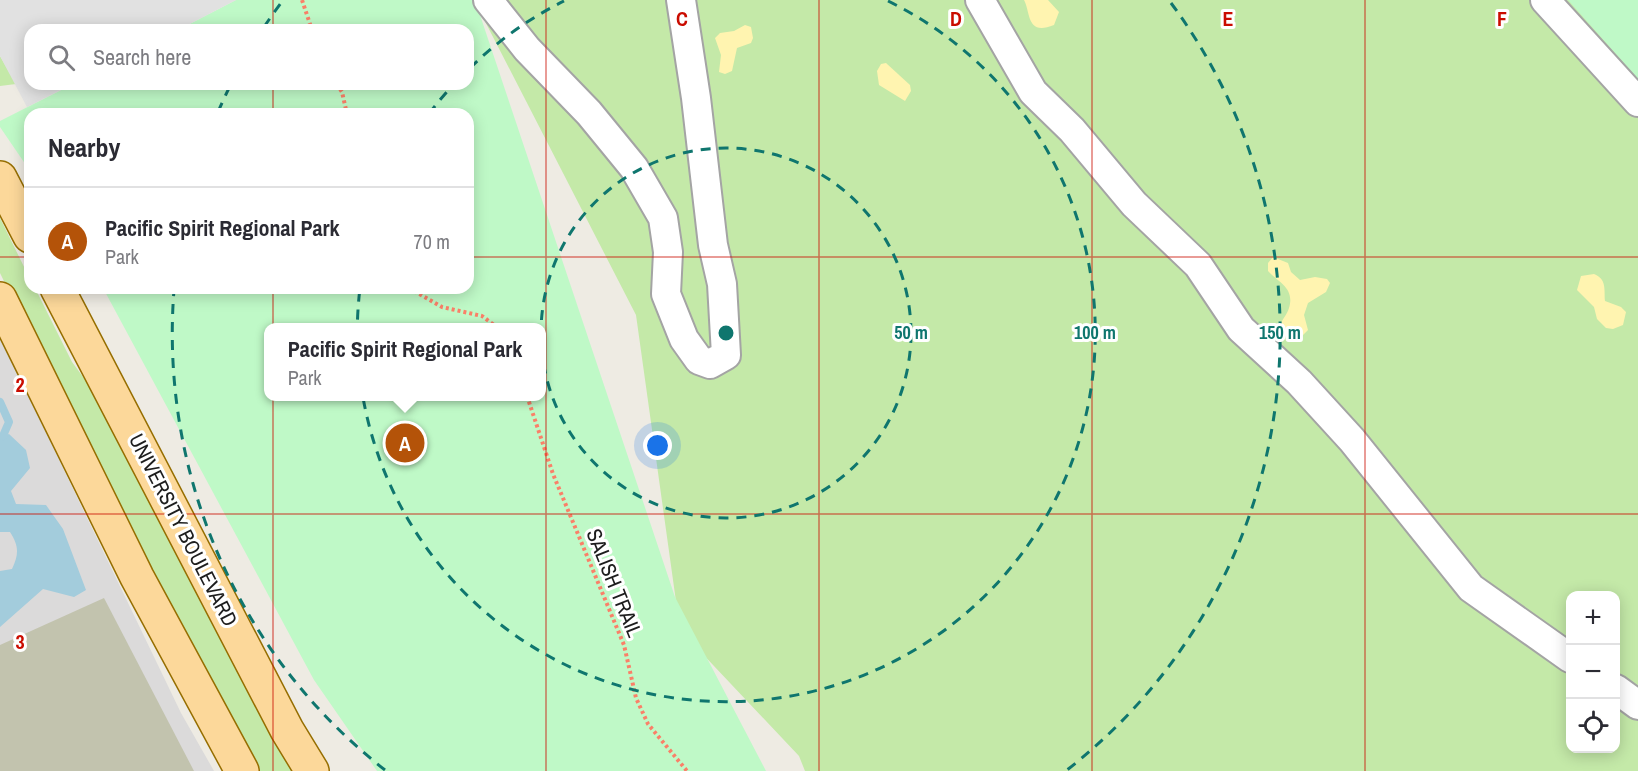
<!DOCTYPE html>
<html lang="en">
<head>
<meta charset="utf-8">
<style>
	:root { --surface:#fff; --page:#f2f2f3; --text:#2b2b33; --muted:#7c7c81; --line:#e1e1e2; --accent:#b45309 }
	body { margin:0; font-family:"Archivo Narrow",sans-serif; background:var(--page); color:var(--text) }
	.controls { position:absolute; right:18px; bottom:18px; display:grid; overflow:hidden; border-radius:12px; box-shadow:0 3px 15px #0003 }
	.controls button { width:54px; height:54px; display:grid; place-items:center; padding:0; border:0; border-bottom:2px solid var(--line); background:var(--surface); color:var(--text); font:30px sans-serif }
	.you { position:absolute; left:658px; top:446px; width:21px; height:21px; margin:-15px; border:4px solid #fff; border-radius:50%; background:#1a73e8; box-shadow:0 0 0 9px #1a73e833 }
	.badge { display:grid; place-items:center; width:39px; height:39px; border-radius:50%; background:var(--accent); color:#fff; font-size:20px; font-weight:700 }
	.pin { position:absolute; translate:-50% -50%; border:3px solid #fff; box-shadow:0 2px 6px #0006 }
	.popup { position:absolute; left:264px; top:323px; width:282px; height:78px; box-sizing:border-box; display:grid; place-content:center; border-radius:12px; background:var(--surface); filter:drop-shadow(0 2px 4px #0005); font-size:20px; white-space:nowrap; color:var(--muted) }
	.popup b { font-size:22px; color:var(--text) }
	.popup::after { content:''; position:absolute; left:50%; top:100%; margin-left:-12px; border:12px solid transparent; border-top-color:var(--surface) }
	.list { margin:0; padding:0; list-style:none }
	h2 { display:flex; justify-content:space-between; align-items:center; height:78px; margin:0; padding:0 24px; font-size:26px }
	h2 small { font-size:20px; font-weight:400; color:var(--muted) }
	.list li { display:grid; grid-template-columns:39px 1fr auto; gap:18px; align-items:center; box-sizing:border-box; height:108px; padding:0 24px; border-top:2px solid var(--line) }
	.list b { display:block; font-size:22px; white-space:nowrap }
	.list p { margin:0; font-size:20px; white-space:nowrap; color:var(--muted) }
	.list em { font-size:20px; font-style:normal; color:var(--muted) }
	.icon { flex:none; width:33px; height:33px; fill:none; stroke:currentColor; stroke-width:2; stroke-linecap:round; stroke-linejoin:round }
	.map { position:relative; flex:none; width:1638px; height:771px; overflow:hidden }
	.search { position:absolute; background:var(--surface); box-shadow:0 3px 15px #0003; left:24px; top:24px; width:450px; height:66px; display:flex; align-items:center; gap:15px; box-sizing:border-box; padding:0 21px; border-radius:18px; color:var(--muted); font-size:22px }
	.panel { position:absolute; background:var(--surface); box-shadow:0 3px 15px #0003; left:24px; top:108px; width:450px; height:186px; border-radius:18px }
	.map>svg:first-child { display:block }
</style>
</head>
<body>
<div class="map">
<svg width="1638" height="771" viewBox="0 0 1638 771">
	<rect width="100%" height="100%" fill="#eeebe3"/>
	<polygon fill="#dbdada" points="0,337 181,713 214,771 0,771"/>
	<polygon fill="#c2c3ae" points="104,598 194,771 0,771 0,645"/>
	<g fill="#c4e9a8" fill-rule="evenodd">
		<path d="M474 0H1579L1638 67V771H805L799 756 680 630 636 315ZM1570 596H1616V748H1570Z"/>
		<polygon points="0,56 16,84 0,86"/>
		<polygon points="0,218 30,279 30,288 35,288 72,362 106,408 302,771 257,771 75,426 0,273"/>
	</g>
	<g fill="#fff4b0">
		<path d="M1024 0H1048L1059 12 1054 25C1026 36 1031 13 1024 0Z"/>
		<polygon points="745,25 751,27 753,38 751,43 737,48 732,71 725,74 719,72 721,55 715,38 720,33 734,31"/>
		<polygon points="886,63 910,85 911,91 905,101 879,85 877,71 881,64"/>
		<path d="M1273 257 1288 263 1291 272 1300 280 1315 277 1327 279 1330 283 1326 292 1308 303 1304 315 1308 330 1299 339 1286 336 1280 326C1282 319 1287 315 1289 308 1295 288 1279 283 1268 271V263Z"/>
		<path d="M1594 274C1607 279 1604 290 1605 301L1621 307 1626 312 1623 325 1613 329 1606 328 1597 319 1594 307 1577 290 1581 276Z"/>
	</g>
	<g fill="#bff9c7" fill-rule="evenodd">
		<path d="M236 0H475L675 597 766 771H377L314 680 103 288H468V114H30V171L0 127V121L73 84H468V30H178ZM268 328H542V396H268Z"/>
		<polygon points="1568,0 1638,0 1638,79"/>
	</g>
	<polygon fill="#e1e1e1" points="0,0 236,0 178,30 30,30 30,84 73,84 27,107 0,56"/>
	<path fill="#a3ccdc" d="M9 434 26 450 30 468 11 491 16 504 46 505 63 529 86 590 74 597 43 589 0 627V571L12 569C19 554 19 546 10 532H0V437Z"/>
	<g fill="none" stroke-linecap="round" stroke-linejoin="round">
		<polyline stroke="#a3ccdc" stroke-width="8" points="0,402 9,422 3,436"/>
		<defs>
			<g id="minor">
				<polyline points="488,0 527,49 589,113 634,168 663,218 668,252 666,294 684,339 699,360 710,364 726,355 722,284 713,245 696,98 681,0"/>
				<polyline points="980,0 1033,92 1072,130 1134,204 1198,265 1241,329 1299,382 1352,440 1471,588 1570,658"/>
				<polyline points="1545,0 1638,102"/>
				<polyline points="1616,689 1638,705"/>
			</g>
			<g id="major">
				<polyline points="0,178 30,236"/>
				<polyline points="57,288 287,730 312,771"/>
				<polyline points="0,299 137,577 242,771"/>
			</g>
		</defs>
		<use href="#minor" stroke="#a4a4a4" stroke-width="32"/>
		<use href="#major" stroke="#966e00" stroke-width="36"/>
		<g stroke="#fa8068" stroke-width="4" stroke-dasharray="3 3" stroke-linecap="butt">
			<polyline points="302,0 312,30"/>
			<polyline points="337,84 342,92 347,114"/>
			<polyline points="409,288 442,307 482,316 498,328"/>
			<polyline points="527,396 553,474 624,645 636,698 648,724 687,771"/>
		</g>
		<use href="#minor" stroke="#fff" stroke-width="28"/>
		<use href="#major" stroke="#fcd89a" stroke-width="33"/>
	</g>
	<path fill="none" stroke="#ca0c00" stroke-width="1.5" stroke-opacity="0.55" d="M273 0V30M546 0V771M819 0V771M1092 0V771M1365 0V771M273 84V114M0 257H30M468 257H1638M273 288V771M0 514H1638"/>
	<g fill="none" stroke="#0f766e" stroke-width="3" stroke-dasharray="10 8">
		<circle cx="726" cy="333" r="185"/>
		<path d="M429 114A369 369 0 0 1 452 86M470 68A369 369 0 0 1 564 1M888 1A369 369 0 1 1 360 288"/>
		<path d="M385 770A554 554 0 0 1 174 290M218 112A554 554 0 0 1 230 86M264 27A554 554 0 0 1 281 3M1171 3A554 554 0 0 1 1067 770"/>
	</g>
	<g text-anchor="middle" stroke-width="6" stroke-linejoin="round" paint-order="stroke">
		<g font-size="21" fill="#1d1d1d" stroke="#fff">
			<text transform="translate(183 530) rotate(63)" y="7">UNIVERSITY BOULEVARD</text>
			<text transform="translate(614 583) rotate(68)" y="7">SALISH TRAIL</text>
		</g>
	</g>
	<g font-size="20" text-anchor="middle" font-weight="bold" fill="#ca0c00" stroke="#fff" stroke-width="6" stroke-linejoin="round" paint-order="stroke">
		<text x="682" y="26">C</text>
		<text x="956" y="26">D</text>
		<text x="1228" y="26">E</text>
		<text x="1502" y="26">F</text>
		<text x="20" y="392">2</text>
		<text x="20" y="649">3</text>
	</g>
	<circle cx="726" cy="333" r="9" fill="#0f766e" stroke="#fff" stroke-width="3"/>
	<g font-size="18" text-anchor="middle" font-weight="bold" fill="#0f766e" stroke="#fff" stroke-width="6" stroke-linejoin="round" paint-order="stroke">
		<text x="911" y="339">50 m</text>
		<text x="1095" y="339">100 m</text>
		<text x="1280" y="339">150 m</text>
	</g>
</svg>
<div class="controls">
<button>+</button>
<button>−</button>
<button><svg class="icon" aria-label="locate" viewBox="0 0 24 24"><circle cx="12" cy="12" r="6"/><path d="M12 2v4M12 18v4M2 12h4M18 12h4"/></svg></button>
</div>
<div class="you"></div>
<div class="pin badge" style="left:405px;top:443px">A</div>
<div class="popup"><b>Pacific Spirit Regional Park</b>Park</div>
<div class="search"><svg class="icon" aria-label="search" viewBox="0 0 24 24"><circle cx="10" cy="10" r="6"/><path d="M15 15l6 6"/></svg>Search here</div>
<section class="panel">
<h2>Nearby<small></small></h2>
<ul class="list">
<li><span class="badge">A</span><div><b>Pacific Spirit Regional Park</b><p>Park</p></div><em>70 m</em></li>
</ul>
</section>
</div>
</body>
</html>
